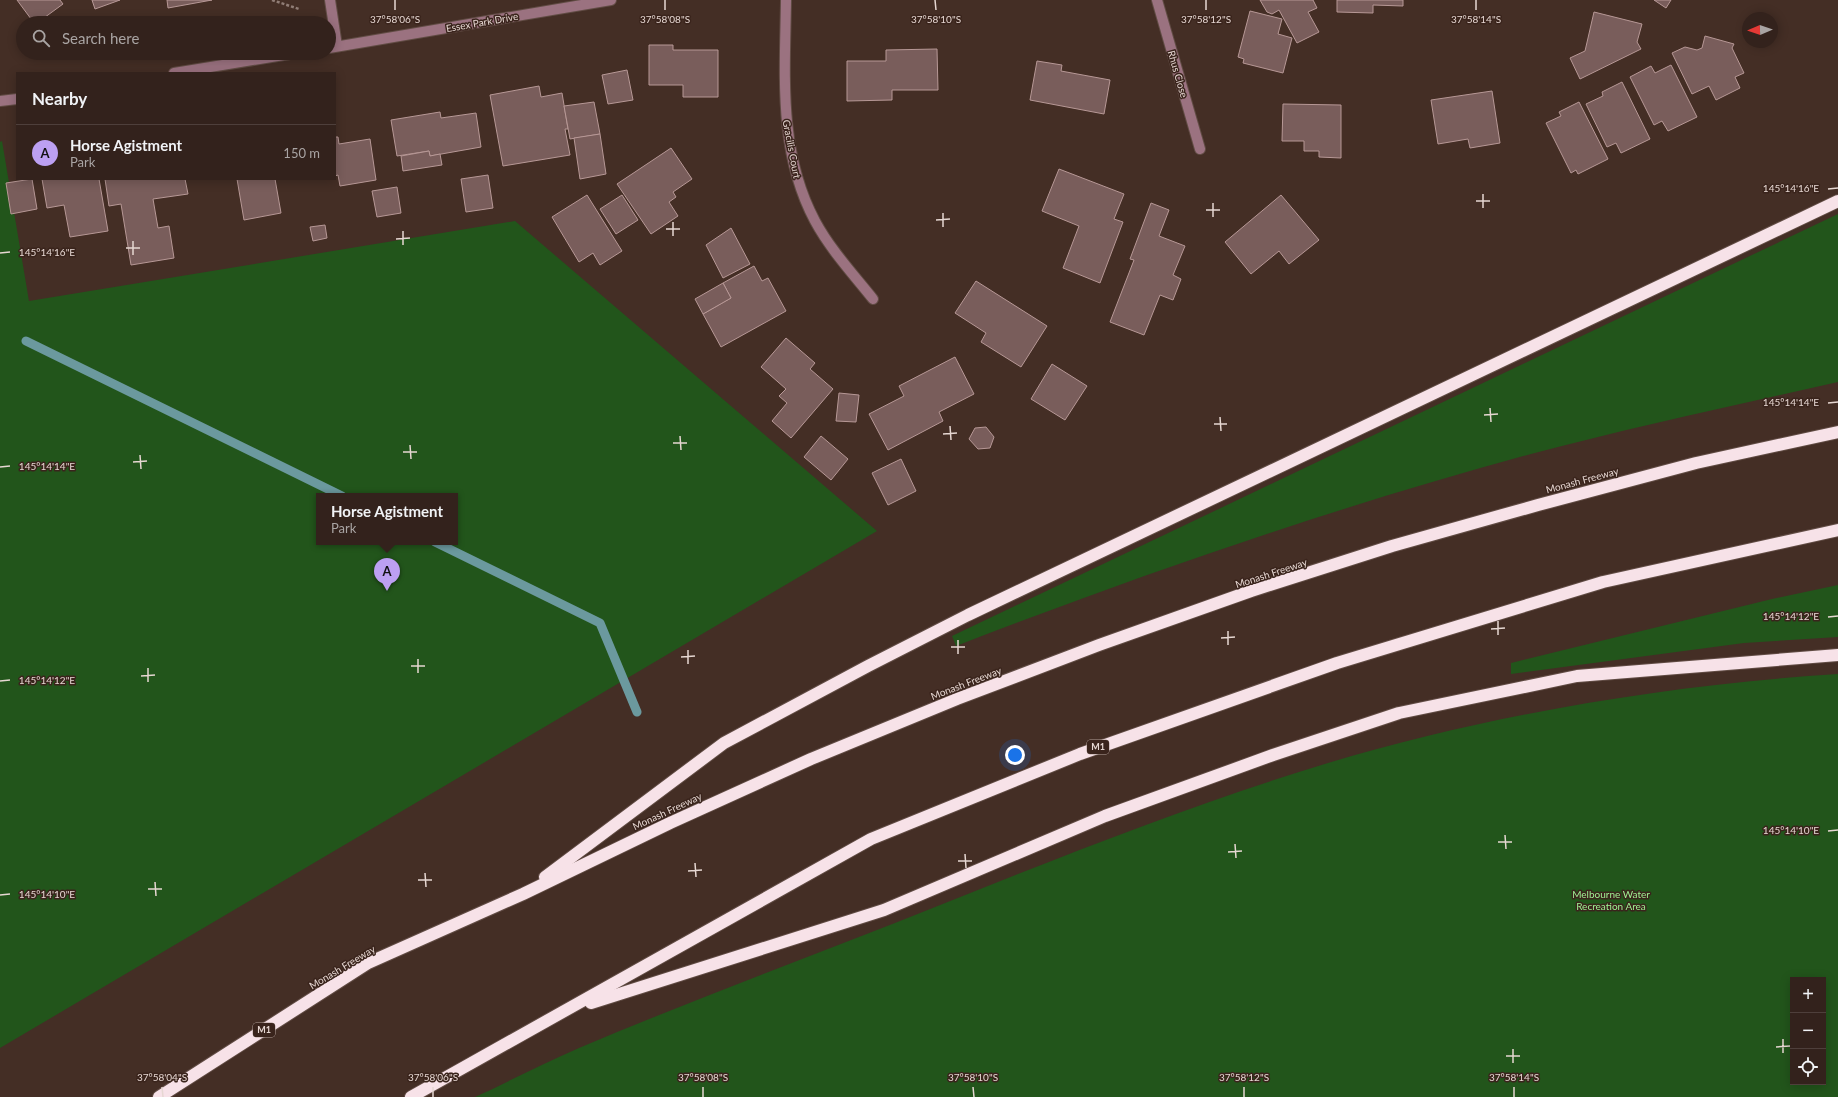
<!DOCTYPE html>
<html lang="en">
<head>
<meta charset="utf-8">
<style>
	:root { --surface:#33221c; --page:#3e2f29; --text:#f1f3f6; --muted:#a9a4a3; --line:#4e3f3b; --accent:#bca0f2 }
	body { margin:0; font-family:Lato,sans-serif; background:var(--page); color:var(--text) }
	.controls { position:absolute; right:12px; bottom:12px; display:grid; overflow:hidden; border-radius:0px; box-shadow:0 2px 10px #0003 }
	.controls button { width:36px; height:36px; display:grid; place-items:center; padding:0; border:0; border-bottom:1px solid var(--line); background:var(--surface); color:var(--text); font:20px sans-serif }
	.compass { position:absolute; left:1742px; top:12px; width:36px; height:36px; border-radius:50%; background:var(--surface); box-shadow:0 2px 10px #0003; rotate:268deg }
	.you { position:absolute; left:1015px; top:755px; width:14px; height:14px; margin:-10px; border:3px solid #fff; border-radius:50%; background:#1a73e8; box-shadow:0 0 0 6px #1a73e833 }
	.badge { display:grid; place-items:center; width:26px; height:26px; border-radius:50%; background:var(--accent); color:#111; font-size:13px; font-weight:700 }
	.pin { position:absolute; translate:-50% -33px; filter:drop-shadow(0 1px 2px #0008) }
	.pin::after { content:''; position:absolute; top:21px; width:14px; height:12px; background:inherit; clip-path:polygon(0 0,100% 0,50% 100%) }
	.popup { position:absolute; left:316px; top:493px; width:142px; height:52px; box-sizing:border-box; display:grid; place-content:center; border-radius:0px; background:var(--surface); filter:drop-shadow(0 1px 3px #0005); font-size:13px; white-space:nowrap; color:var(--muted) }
	.popup b { font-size:15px; color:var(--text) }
	.popup::after { content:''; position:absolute; left:50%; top:100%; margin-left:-8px; border:8px solid transparent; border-top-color:var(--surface) }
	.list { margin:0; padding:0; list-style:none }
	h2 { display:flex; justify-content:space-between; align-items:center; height:52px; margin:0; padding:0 16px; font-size:17px }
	h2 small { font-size:13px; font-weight:400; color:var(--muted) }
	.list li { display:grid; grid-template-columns:26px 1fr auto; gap:12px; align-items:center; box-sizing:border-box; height:56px; padding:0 16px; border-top:1px solid var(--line) }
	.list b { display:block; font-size:15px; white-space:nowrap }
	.list p { margin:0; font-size:13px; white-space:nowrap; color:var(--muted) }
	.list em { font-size:13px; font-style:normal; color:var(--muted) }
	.icon { flex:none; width:22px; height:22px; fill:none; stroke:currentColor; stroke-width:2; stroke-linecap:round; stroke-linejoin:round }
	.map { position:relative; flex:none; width:1838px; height:1097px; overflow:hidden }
	.search { position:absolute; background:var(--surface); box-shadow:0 2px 10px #0003; left:16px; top:16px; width:320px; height:44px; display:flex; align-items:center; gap:10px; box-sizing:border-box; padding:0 14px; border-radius:22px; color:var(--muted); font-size:15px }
	.panel { position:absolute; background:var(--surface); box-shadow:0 2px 10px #0003; left:16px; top:72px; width:320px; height:108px; border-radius:0px }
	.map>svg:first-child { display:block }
</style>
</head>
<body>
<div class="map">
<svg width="1838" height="1097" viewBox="0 0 1838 1097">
	<rect width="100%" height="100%" fill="#442e25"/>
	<g fill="#22551b" fill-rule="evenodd">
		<path d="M2 141 29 301 515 221 877 531 0 1048V142ZM319 496H455V542H319Z"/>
		<path d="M1838 214V382C1736 405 1633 427 1531 454 1336 507 1145 573 956 646L952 636Z"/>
		<polygon points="1838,585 1838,637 1744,643 1511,674 1511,663 1772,599"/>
		<path d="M1838 674V1097H475C510 1081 544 1063 579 1048 683 1004 790 964 895 923 1038 866 1180 808 1328 763 1493 714 1666 685 1838 674ZM1793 980H1823V1082H1793Z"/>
	</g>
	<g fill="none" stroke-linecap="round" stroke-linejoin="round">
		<g stroke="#6b999e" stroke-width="9">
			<polyline points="26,341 342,496"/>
			<polyline points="435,542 600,623 637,712"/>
		</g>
	</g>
	<g fill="#795d5b" stroke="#b79896">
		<polygon points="17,0 60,0 63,4 37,23 34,23"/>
		<polygon points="92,0 120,0 95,9"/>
		<polygon points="167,0 212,0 168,8"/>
		<polygon points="1260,0 1313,0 1317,8 1308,12 1319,32 1297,43 1279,10 1272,14 1267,12"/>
		<polygon points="1337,0 1403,0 1403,6 1373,5 1373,13 1337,12"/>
		<polygon points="1654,0 1671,0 1666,8"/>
		<polygon points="1250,11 1282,19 1278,34 1292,38 1283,73 1243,63 1244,59 1238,57"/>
		<polygon points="1594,12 1642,24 1637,42 1641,49 1580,79 1570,58 1585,51"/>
		<polygon points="1705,36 1734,44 1732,48 1744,73 1735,77 1740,88 1716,100 1709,86 1692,94 1672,53 1685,47 1697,50 1702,48"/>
		<polygon points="649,45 673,45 673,50 718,50 718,97 683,97 683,85 649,85"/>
		<polygon points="937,49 938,90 892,90 892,100 847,101 847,61 886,61 886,50"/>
		<polygon points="1037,61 1062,65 1061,71 1110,80 1104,114 1030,100"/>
		<polygon points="1671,65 1697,117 1668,131 1662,121 1654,125 1630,77 1651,66 1655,73"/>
		<polygon points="627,70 633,100 608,104 602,75"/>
		<polygon points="1622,82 1650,139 1621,153 1616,143 1607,147 1586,104 1603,96 1602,92"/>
		<polygon points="539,86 541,97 562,93 568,129 565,129 570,155 503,166 490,95"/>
		<polygon points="1492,91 1500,143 1470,148 1468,139 1438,144 1431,100"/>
		<polygon points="594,102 600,134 570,139 564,106"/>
		<polygon points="1579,102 1608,159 1578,174 1576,170 1571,173 1546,123 1561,116 1559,112"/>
		<polygon points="1283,104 1341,105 1341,158 1319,157 1319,151 1304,151 1304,141 1282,141"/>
		<polygon points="440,112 441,118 476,113 481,147 430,156 429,151 397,156 391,120"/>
		<polygon points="600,134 606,174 580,179 574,138"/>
		<polygon points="335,137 338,137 339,144 370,139 376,180 340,186 338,175 335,176"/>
		<polygon points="671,148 692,179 673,192 676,197 669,202 678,216 651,234 617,184"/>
		<polygon points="429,151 430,156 440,154 442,165 403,171 401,156"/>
		<polygon points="1059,169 1124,194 1114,219 1123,222 1100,283 1063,268 1079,226 1042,211"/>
		<polygon points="488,175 493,208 466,212 461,179"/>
		<polygon points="32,179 37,209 11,214 6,183"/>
		<polygon points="42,179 99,179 108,231 70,237 64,205 47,208"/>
		<polygon points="105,179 185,179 188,194 153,199 158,228 169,226 174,258 131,265 121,204 109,206"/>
		<polygon points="237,179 275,179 281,213 244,220"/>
		<polygon points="397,187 401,213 377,217 372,191"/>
		<polygon points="587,195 622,251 600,265 593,253 579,262 552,217"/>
		<polygon points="622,195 638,220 616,234 600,209"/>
		<polygon points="1281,195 1319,240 1289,264 1279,251 1251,274 1225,242"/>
		<polygon points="1151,203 1169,210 1159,236 1185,246 1173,275 1181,279 1173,300 1160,295 1144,335 1110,322 1134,260 1130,259"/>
		<polygon points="325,225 327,238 313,241 310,227"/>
		<polygon points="731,228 750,264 723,278 706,245"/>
		<polygon points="754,266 762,281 768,278 786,311 721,347 703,314 731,298 723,283"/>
		<polygon points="976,281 1047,326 1021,367 981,342 986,333 955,313"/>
		<polygon points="723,283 731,298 703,314 695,299"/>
		<polygon points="786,338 815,363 810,369 833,389 791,438 772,421 787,403 779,396 786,389 761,367"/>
		<polygon points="955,357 974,394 939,412 943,421 888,450 869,414 904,396 899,386"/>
		<polygon points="1052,364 1087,386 1065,420 1031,399"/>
		<polygon points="839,393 859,395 856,422 836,421"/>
		<polygon points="986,427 994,437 990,448 978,449 969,439 975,428"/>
		<polygon points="821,436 848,459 831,480 804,457"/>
		<polygon points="901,459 916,491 888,505 872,473"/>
	</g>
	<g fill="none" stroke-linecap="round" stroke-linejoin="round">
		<defs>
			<g id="minor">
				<polyline points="330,0 337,46"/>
				<path d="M786 0C785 75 778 152 815 221 830 249 853 274 873 299"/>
				<polyline points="1157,0 1200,149"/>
				<polyline points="329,48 611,0"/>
				<polyline points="174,73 296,53"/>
				<polyline points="0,101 17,99"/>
			</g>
			<g id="highway">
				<polyline points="545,877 724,743 868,666 968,615 1838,201"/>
				<polyline points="591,1003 884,910 1105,816 1273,755 1399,713 1577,676 1838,655"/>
				<polyline points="159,1097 368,963 523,894 670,823 811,759 957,699 1099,645 1251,591 1392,546 1538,505 1696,463 1838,432"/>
				<polyline points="411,1097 871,839 1080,754 1337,663 1603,582 1838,530"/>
			</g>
		</defs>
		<use href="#minor" stroke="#614c44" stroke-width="12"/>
		<use href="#highway" stroke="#614c44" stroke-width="14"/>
		<polyline stroke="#907d76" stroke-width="2.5" stroke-dasharray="3 2" stroke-linecap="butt" points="272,0 299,9"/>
		<use href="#minor" stroke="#9b7280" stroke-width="10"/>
		<use href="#highway" stroke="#f7e2e8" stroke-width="12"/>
	</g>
	<path fill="none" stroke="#e6d7d2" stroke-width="1.5" d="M395 0V10M665 0V10M935 0 936 10M1206 0V10M1476 0V10M1828 189 1838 188M1483 194V208M1476 201H1490M1213 203V217M1206 210H1220M943 213V227M936 220 950 219M673 222V236M666 229H680M403 231V245M396 239 410 238M133 241V255M126 248H140M0 253 10 252M1828 403 1838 402M1490 408 1491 422M1484 415 1498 414M1220 417 1221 431M1214 424H1227M950 426 951 440M943 434 957 433M680 436 681 450M673 443H687M410 445 411 459M403 452H417M140 455 141 469M133 462 147 461M0 467 10 466M1828 617 1838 616M1498 621V635M1491 629 1505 628M1228 631V645M1221 638 1235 637M958 640V654M951 647H965M688 650V664M681 657 695 656M418 659V673M411 666H425M148 668V682M141 676 155 675M0 681 10 680M1828 831 1838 830M1505 835 1506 849M1498 842H1512M1235 844 1236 858M1228 852 1242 851M965 854 966 868M958 861H972M695 863 696 877M688 871 702 870M425 873 426 887M418 880H432M155 882 156 896M148 889H162M0 895 10 894M1783 1039V1053M1776 1047 1790 1046M1513 1049V1063M1506 1056H1520M162 1087 163 1097M433 1087V1097M703 1087V1097M973 1087 974 1097M1244 1087V1097M1514 1087V1097"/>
	<g text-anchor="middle" stroke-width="3" stroke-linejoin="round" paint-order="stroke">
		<g fill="#3a241c" stroke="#b2a19b" stroke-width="1">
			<rect x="1087" y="740" width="22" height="14" rx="3"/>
			<rect x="253" y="1023" width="22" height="14" rx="3"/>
		</g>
		<g font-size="9" font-weight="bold" fill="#e6d7d2">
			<text x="1098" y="750">M1</text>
			<text x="264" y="1033">M1</text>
		</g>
		<g font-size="10" fill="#e6d7d2" stroke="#3a241c">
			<text transform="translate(482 22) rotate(-10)" y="4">Essex Park Drive</text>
			<text transform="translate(1178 74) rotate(74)" y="4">Rhus Close</text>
			<text transform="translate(792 149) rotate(79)" y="4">Gracilis Court</text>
			<text transform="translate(1582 480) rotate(-15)" y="4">Monash Freeway</text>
			<text transform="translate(1271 573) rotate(-18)" y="4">Monash Freeway</text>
			<text transform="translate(966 683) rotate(-21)" y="4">Monash Freeway</text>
			<text transform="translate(667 811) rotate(-25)" y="4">Monash Freeway</text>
			<text transform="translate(342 967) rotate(-31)" y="4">Monash Freeway</text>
		</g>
		<g font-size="10" fill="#9ff394" stroke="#3a241c">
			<text x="1611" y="898">Melbourne Water<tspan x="1611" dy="12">Recreation Area</tspan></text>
		</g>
	</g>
	<g font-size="10" text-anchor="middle" fill="#e6d7d2" stroke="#3a241c" stroke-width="3" stroke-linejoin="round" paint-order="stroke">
		<text x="395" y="23">37°58'06"S</text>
		<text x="665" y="23">37°58'08"S</text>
		<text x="936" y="23">37°58'10"S</text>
		<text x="1206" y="23">37°58'12"S</text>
		<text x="1476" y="23">37°58'14"S</text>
		<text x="1791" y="192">145°14'16"E</text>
		<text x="47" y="256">145°14'16"E</text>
		<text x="1791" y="406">145°14'14"E</text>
		<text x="47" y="470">145°14'14"E</text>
		<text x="1791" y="620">145°14'12"E</text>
		<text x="47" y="684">145°14'12"E</text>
		<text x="1791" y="834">145°14'10"E</text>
		<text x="47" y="898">145°14'10"E</text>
		<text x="162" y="1081">37°58'04"S</text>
		<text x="433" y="1081">37°58'06"S</text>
		<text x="703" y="1081">37°58'08"S</text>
		<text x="973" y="1081">37°58'10"S</text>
		<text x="1244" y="1081">37°58'12"S</text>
		<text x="1514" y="1081">37°58'14"S</text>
	</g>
</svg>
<div class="controls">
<button>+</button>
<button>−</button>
<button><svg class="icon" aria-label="locate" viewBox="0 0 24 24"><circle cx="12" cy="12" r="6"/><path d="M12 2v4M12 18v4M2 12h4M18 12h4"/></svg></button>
</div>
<svg class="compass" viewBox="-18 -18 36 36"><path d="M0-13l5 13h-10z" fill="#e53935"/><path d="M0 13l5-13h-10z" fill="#a9a4a3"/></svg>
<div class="you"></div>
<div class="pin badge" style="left:387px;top:591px">A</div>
<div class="popup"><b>Horse Agistment</b>Park</div>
<div class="search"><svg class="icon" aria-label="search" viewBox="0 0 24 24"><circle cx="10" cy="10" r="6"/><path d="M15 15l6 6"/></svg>Search here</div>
<section class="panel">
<h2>Nearby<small></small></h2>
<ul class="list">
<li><span class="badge">A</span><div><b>Horse Agistment</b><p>Park</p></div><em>150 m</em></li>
</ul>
</section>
</div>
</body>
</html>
